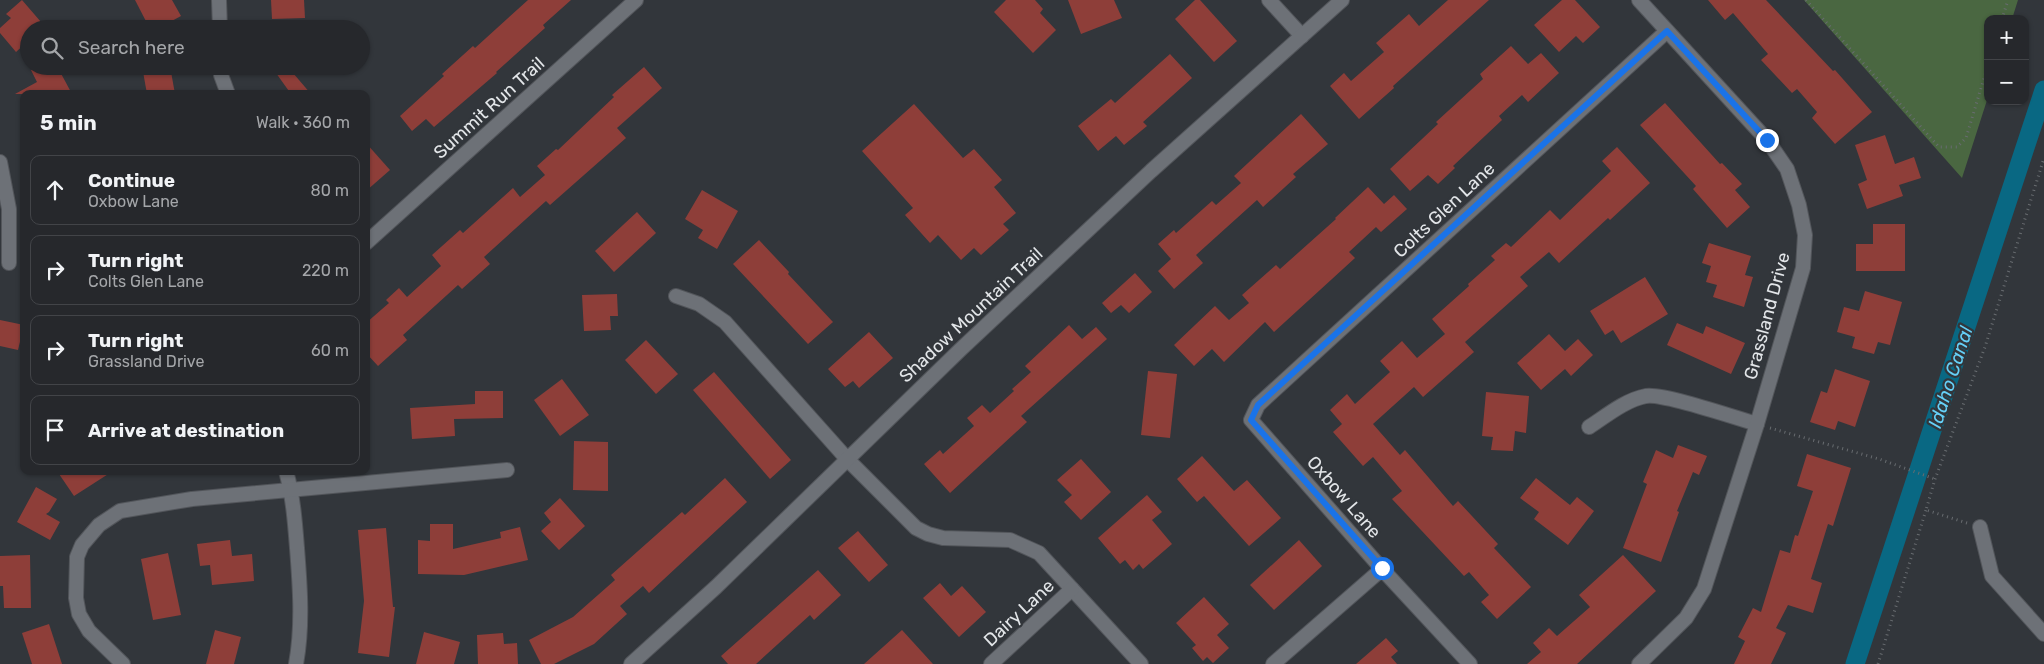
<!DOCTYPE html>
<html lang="en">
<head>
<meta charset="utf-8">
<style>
	:root { --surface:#26282c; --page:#2e3034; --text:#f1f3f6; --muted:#a4a6a9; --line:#424448 }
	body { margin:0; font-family:Rubik,sans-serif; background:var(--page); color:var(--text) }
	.controls { position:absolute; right:15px; top:15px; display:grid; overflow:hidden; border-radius:10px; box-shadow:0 1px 4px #0004 }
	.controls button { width:45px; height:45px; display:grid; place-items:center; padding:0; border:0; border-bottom:1px solid var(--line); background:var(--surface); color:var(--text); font:25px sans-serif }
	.stop { position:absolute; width:15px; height:15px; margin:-11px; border:4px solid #1a73e8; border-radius:50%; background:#fff }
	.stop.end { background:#1a73e8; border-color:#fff; box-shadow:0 1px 5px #0008 }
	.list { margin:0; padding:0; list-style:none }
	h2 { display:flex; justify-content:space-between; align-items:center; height:65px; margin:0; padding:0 20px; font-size:21px }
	h2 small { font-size:16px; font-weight:400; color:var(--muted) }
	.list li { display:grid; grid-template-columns:32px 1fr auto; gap:15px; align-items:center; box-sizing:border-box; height:70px; margin:0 10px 10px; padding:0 10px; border:1px solid var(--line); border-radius:10px }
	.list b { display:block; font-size:19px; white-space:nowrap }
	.list p { margin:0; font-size:16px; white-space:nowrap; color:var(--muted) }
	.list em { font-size:16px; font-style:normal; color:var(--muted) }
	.icon { flex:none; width:28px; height:28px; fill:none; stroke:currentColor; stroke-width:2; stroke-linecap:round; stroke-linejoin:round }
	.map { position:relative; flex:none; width:2044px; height:664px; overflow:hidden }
	.search { position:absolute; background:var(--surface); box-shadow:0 1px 4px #0004; left:20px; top:20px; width:350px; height:55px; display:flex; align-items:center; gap:12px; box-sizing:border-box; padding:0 18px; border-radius:28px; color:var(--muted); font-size:19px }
	.panel { position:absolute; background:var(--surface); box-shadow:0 1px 4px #0004; left:20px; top:90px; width:350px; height:385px; border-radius:10px }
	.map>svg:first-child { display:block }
</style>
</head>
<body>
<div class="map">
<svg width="2044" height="664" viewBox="0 0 2044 664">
	<rect width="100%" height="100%" fill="#32363b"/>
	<polygon fill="#4a6741" points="1804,0 2018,0 2012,19 1988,19 1988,97 1962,178"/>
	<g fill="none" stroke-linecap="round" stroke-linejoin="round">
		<polyline stroke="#096883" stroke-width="19" points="1855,664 2044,90"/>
	</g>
	<g fill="#8e3e39">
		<polygon points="22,0 47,29 29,29 29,40 16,52 0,33 0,28 11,18 6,14"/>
		<polygon points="135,0 172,0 181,16 157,29 150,29"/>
		<polygon points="271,0 304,0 305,18 272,19"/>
		<polygon points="528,0 571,0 543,25 545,28 496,72 497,73 434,127 426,119 412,131 400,116 444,76 442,74 473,46 475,48"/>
		<polygon points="1006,0 1035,0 1043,9 1040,13 1056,30 1033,53 994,12"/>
		<polygon points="1068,0 1114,0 1122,18 1081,34"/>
		<polygon points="1195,0 1200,0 1237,41 1214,62 1175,19"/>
		<polygon points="1448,0 1489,0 1393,86 1394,88 1359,119 1330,86 1344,73 1351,81 1384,52 1376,43 1409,14 1419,26"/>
		<polygon points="1562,0 1575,0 1600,27 1583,43 1576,36 1559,52 1534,25"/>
		<polygon points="1708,0 1766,0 1833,71 1835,70 1872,112 1835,144 1812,118 1817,112 1797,89 1792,93 1761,60 1768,54 1733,13 1725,20"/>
		<polygon points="1511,46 1528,64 1541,53 1559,73 1528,102 1522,95 1499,116 1502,120 1453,166 1455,168 1438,184 1428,175 1410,191 1390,169 1438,124 1436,122 1483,79 1480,74"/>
		<polygon points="1170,54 1192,78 1143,122 1147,126 1124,145 1116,136 1098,151 1078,126 1111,99 1115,103"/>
		<polygon points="39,66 57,66 72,94 15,94 37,82 31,70"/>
		<polygon points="142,66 170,66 175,94 147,94"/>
		<polygon points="271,66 287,66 311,94 291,94"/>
		<polygon points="644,67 662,88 617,128 626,138 550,205 546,201 484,257 490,264 462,289 458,285 403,335 407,340 378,366 366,353 366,323 389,303 386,300 399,288 407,297 441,266 432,255 460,230 463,233 513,188 520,197 545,175 537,166 556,149 558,150 614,97 612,95"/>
		<polygon points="1665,103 1720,164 1722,163 1742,184 1735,190 1750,207 1727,228 1693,189 1696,186 1640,125"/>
		<polygon points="914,104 963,158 974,149 1002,180 994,187 1016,213 1003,224 1009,230 981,255 974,248 961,260 938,235 930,243 905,215 913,208 862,151"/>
		<polygon points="1301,114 1328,144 1293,174 1296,177 1263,207 1257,200 1196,255 1203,263 1174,289 1158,271 1171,259 1158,244 1174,230 1176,233 1212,201 1216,205 1241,183 1234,176"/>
		<polygon points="1885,135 1895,164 1914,157 1921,178 1899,185 1903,196 1867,209 1858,184 1867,180 1855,145"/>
		<polygon points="366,143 390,170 366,191"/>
		<polygon points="1617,147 1650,183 1610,220 1608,218 1559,263 1549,252 1520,277 1528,286 1465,342 1474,352 1423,397 1414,387 1373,424 1400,455 1405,450 1453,506 1458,501 1498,544 1494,548 1531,587 1497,619 1481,602 1489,595 1469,572 1464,576 1392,499 1402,491 1373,457 1363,466 1333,432 1342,424 1330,410 1347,394 1355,404 1390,372 1380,361 1402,341 1417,358 1445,334 1432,319 1469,286 1468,284 1495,260 1491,256 1506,243 1511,247 1550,210 1560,220 1611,171 1602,161"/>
		<polygon points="1368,187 1384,204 1394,195 1407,209 1381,232 1376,227 1349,252 1355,258 1274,332 1265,322 1224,362 1212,349 1194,366 1174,345 1215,306 1229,320 1249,303 1242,295 1276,265 1280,269 1336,219 1335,218"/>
		<polygon points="702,190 738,211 717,249 698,238 703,230 685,219"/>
		<polygon points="637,212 656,233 614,272 595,251"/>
		<polygon points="1873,224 1905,224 1905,271 1856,271 1856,244 1873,244"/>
		<polygon points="759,240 789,272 788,274 833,322 808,344 733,264"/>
		<polygon points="1709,243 1751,256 1745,275 1753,277 1744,307 1713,297 1717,285 1706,282 1711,266 1702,263"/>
		<polygon points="1135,273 1152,292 1129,313 1121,305 1111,313 1102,303"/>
		<polygon points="1645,277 1668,314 1621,343 1613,330 1605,335 1590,311"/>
		<polygon points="1865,291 1902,302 1890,345 1878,342 1874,354 1852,348 1855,337 1837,332 1844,307 1859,311"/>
		<polygon points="617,294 618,316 610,316 611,330 584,331 582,295"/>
		<polygon points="0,320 24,325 18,350 0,346"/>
		<polygon points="1677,323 1703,334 1706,326 1745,343 1731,374 1667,345"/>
		<polygon points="1069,325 1082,339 1096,327 1107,339 1021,416 1027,422 950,493 924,464 940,450 943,454 974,426 967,418 982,405 990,413 1014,391 1012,389 1031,372 1025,366"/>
		<polygon points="869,332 893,358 859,388 853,381 845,387 828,369"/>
		<polygon points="1549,334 1565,351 1578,339 1593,355 1571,376 1565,369 1541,390 1517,363"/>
		<polygon points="646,340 678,374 656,394 625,360"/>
		<polygon points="1835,369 1870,381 1855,427 1838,421 1835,430 1810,422 1821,391 1827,393"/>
		<polygon points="1148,371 1177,374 1170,438 1141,435"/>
		<polygon points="714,372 791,460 770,479 693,390"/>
		<polygon points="562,379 589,415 560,436 534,400"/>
		<polygon points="475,391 503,391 503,418 454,419 455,436 412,439 410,408 475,404"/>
		<polygon points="1486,392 1529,396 1526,433 1515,431 1513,451 1491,450 1493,437 1482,436"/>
		<polygon points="574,441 608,442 608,491 573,490"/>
		<polygon points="1678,445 1707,456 1699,475 1693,472 1677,511 1679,512 1661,562 1623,548 1647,484 1643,482 1656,450 1673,458"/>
		<polygon points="1807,454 1851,468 1833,526 1828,524 1811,579 1822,583 1813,613 1788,605 1776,628 1786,633 1771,664 1734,664 1745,641 1738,637 1753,608 1761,612 1780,550 1790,553 1795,535 1798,536 1813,491 1797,486"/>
		<polygon points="1202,456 1234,491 1247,480 1281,518 1249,546 1204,496 1197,502 1177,479"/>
		<polygon points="1081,459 1111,492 1081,520 1064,502 1072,495 1057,480"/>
		<polygon points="57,471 113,471 74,496"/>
		<polygon points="725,478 747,502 649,593 643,586 620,606 627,614 594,644 554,664 541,664 529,640 573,617 615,580 611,575 682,512 685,515"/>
		<polygon points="1536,478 1570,505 1577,497 1594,511 1568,545 1534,519 1539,512 1520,498"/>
		<polygon points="36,487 57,499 49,512 46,514 60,522 50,540 17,522"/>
		<polygon points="1147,495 1162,512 1152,520 1172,544 1143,569 1139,564 1133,570 1125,560 1120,564 1098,538"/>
		<polygon points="560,498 585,526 559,550 541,531 551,522 544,513"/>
		<polygon points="430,524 453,524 453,549 501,538 500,532 520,527 528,560 464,575 418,574 418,540 430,541"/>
		<polygon points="386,528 393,607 395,607 389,657 358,653 364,601 358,530"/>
		<polygon points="858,531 888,565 869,582 838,548"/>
		<polygon points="230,540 232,556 252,554 254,581 212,585 210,565 200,566 197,544"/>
		<polygon points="1299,540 1322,566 1274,610 1250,585"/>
		<polygon points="168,553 181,615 153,620 141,559"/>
		<polygon points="30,555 31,608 4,608 3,586 0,586 0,556"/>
		<polygon points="1623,555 1656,591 1577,664 1527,664 1541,652 1533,643 1549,628 1557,636 1590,607 1579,595"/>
		<polygon points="818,570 841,595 814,620 810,615 756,664 728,664 721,656"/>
		<polygon points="940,583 951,596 962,586 986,612 959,637 923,598"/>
		<polygon points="1204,597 1229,624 1217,635 1229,648 1213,663 1207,657 1203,661 1192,648 1196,645 1176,623"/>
		<polygon points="49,624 62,664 32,664 22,633"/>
		<polygon points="215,630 241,637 234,664 206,664"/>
		<polygon points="902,630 933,664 864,664"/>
		<polygon points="424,632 460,642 454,664 416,664"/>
		<polygon points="503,633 504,644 517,643 518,664 478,664 477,635"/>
		<polygon points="1386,638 1398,651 1391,657 1397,664 1356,664"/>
	</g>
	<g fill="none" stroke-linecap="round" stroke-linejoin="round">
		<defs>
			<g id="minor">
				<polyline points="219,0 220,29"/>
				<polyline points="1269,0 1302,36"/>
				<polyline points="220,66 221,75 228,94"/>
				<polyline points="0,162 9,209 9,263"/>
				<polyline points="366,243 636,0"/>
				<polyline points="676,296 699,304 725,322 848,460 916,528 928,534 943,538 1010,540 1039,553 1141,664"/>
				<path d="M1589 427C1606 416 1625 400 1646 396 1664 393 1736 418 1757 424"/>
				<path d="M286 471C293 496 295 522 297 548 300 586 303 626 296 664"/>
				<polyline points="1980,527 1992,576 2044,634"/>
				<polyline points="123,664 89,631 79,614 76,598 77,557 82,545 99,525 120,511 192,499 507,470"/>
				<polyline points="631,664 716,587 961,349 1151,171 1342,0"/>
				<polyline points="991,664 1072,589"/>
				<polyline points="1273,664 1382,569"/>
				<polyline points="1470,664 1382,569 1251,420 1258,405 1667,31"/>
				<polyline points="1639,664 1686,618 1704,589 1757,424 1803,268 1805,235 1799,205 1787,169 1767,140 1639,0"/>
			</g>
		</defs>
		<use href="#minor" stroke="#52555a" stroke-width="16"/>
		<g stroke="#686c70" stroke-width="3" stroke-dasharray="1 4" stroke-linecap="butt">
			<polyline points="1806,0 1939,147 1957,147 1966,138 1988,65"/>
			<polyline points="2002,19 2008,0"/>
			<polyline points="1770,428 1879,459 1935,479"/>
			<polyline points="1967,523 1926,510 1935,479 1985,347 2044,158"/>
			<polyline points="1878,664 1926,510"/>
		</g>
		<use href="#minor" stroke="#6d7177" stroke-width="14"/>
	</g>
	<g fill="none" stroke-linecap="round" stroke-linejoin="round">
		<polyline stroke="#1a73e8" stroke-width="6" points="1382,568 1251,420 1258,405 1667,31 1767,140"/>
	</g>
	<g text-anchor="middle" stroke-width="4.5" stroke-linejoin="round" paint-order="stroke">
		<g font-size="18" fill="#e3e6e9" stroke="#32363b">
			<text transform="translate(489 108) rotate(-42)" y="6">Summit Run Trail</text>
			<text transform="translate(1444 210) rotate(-43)" y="6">Colts Glen Lane</text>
			<text transform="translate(971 315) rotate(-43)" y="6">Shadow Mountain Trail</text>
			<text transform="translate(1767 316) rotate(-75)" y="6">Grassland Drive</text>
			<text transform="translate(1344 497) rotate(49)" y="6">Oxbow Lane</text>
			<text transform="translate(1019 613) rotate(-43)" y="6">Dairy Lane</text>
		</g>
		<g font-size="19" font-style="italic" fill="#65d0f7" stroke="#32363b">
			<text transform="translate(1950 377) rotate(-72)" y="7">Idaho Canal</text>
		</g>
	</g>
</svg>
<div class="controls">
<button>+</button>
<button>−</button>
</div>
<div class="stop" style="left:1382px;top:568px"></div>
<div class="stop end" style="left:1767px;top:140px"></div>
<div class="search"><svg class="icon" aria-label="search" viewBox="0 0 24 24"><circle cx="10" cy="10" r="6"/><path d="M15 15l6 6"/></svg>Search here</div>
<section class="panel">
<h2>5 min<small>Walk · 360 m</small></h2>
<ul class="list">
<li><svg class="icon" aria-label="ahead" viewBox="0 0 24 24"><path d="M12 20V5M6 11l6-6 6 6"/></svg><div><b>Continue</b><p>Oxbow Lane</p></div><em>80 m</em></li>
<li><svg class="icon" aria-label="right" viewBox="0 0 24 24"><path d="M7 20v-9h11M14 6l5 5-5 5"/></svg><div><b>Turn right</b><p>Colts Glen Lane</p></div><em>220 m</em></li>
<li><svg class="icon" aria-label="right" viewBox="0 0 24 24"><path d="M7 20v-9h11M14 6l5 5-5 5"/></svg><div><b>Turn right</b><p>Grassland Drive</p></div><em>60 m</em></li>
<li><svg class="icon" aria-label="arrive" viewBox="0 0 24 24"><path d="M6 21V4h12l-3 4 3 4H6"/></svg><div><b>Arrive at destination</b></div></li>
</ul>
</section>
</div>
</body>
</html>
